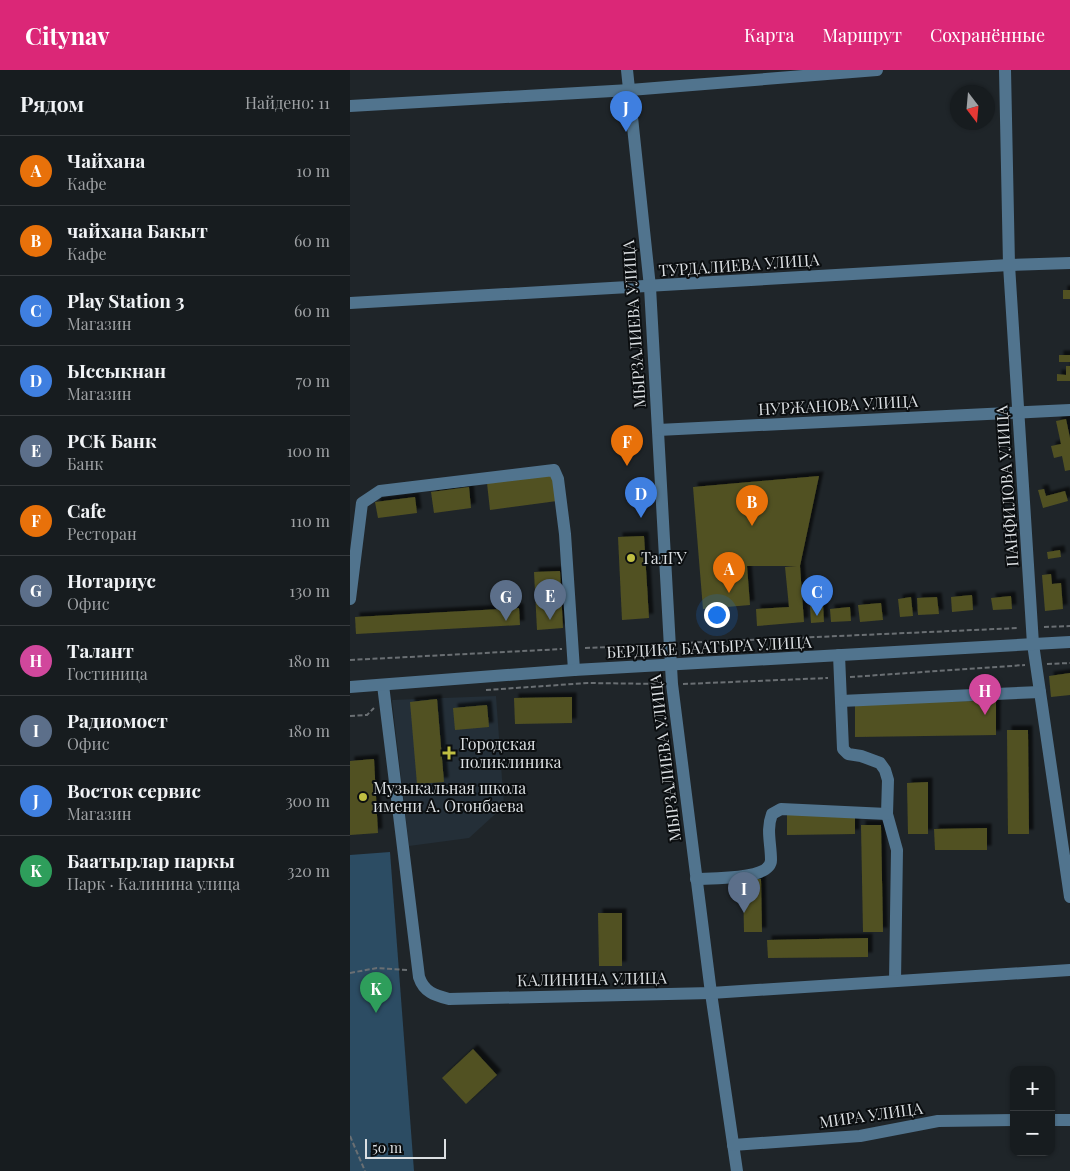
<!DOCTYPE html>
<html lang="ru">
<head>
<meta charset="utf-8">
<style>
	:root { --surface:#171c1f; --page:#202528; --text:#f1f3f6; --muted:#9ea1a4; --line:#363a3d; --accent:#db2777 }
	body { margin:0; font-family:"Playfair Display",serif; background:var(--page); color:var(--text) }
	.controls { position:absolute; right:15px; bottom:15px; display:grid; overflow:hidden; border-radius:10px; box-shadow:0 1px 4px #0004 }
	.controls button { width:45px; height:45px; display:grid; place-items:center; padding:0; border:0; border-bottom:1px solid var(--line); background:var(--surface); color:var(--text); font:25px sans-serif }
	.compass { position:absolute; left:600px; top:15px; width:45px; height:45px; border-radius:50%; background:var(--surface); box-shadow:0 1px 4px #0004; rotate:164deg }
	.scale { position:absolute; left:15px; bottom:12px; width:81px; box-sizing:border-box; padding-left:5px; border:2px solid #dbdfe2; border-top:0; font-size:14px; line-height:18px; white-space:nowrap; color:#dbdfe2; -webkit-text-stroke:4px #0b0e10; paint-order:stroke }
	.you { position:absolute; left:366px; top:544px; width:18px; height:18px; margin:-12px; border:4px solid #fff; border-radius:50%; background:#1a73e8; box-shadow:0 0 0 8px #1a73e833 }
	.badge { display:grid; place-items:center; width:32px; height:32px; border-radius:50%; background:var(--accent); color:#fff; font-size:16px; font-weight:700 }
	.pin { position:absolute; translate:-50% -41px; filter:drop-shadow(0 1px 2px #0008) }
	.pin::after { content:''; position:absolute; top:26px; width:18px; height:15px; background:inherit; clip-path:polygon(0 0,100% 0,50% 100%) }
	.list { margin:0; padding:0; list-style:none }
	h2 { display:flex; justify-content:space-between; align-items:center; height:65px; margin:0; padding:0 20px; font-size:21px }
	h2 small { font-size:16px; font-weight:400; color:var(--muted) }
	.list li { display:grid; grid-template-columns:32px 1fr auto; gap:15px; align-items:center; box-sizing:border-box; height:70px; padding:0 20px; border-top:1px solid var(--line) }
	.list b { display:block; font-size:19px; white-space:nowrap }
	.list p { margin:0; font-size:16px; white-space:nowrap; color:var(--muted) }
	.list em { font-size:16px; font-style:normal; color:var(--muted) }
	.map { position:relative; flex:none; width:720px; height:1101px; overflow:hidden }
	header { display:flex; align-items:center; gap:30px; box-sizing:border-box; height:70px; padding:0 25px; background:var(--accent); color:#fff }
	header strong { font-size:24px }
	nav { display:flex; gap:28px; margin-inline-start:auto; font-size:18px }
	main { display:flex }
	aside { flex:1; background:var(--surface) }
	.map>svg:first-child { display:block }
</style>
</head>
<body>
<header>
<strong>Citynav</strong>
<nav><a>Карта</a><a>Маршрут</a><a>Сохранённые</a></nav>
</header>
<main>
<aside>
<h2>Рядом<small>Найдено: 11</small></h2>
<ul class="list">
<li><span class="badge" style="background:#e8710a">A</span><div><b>Чайхана</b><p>Кафе</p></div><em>10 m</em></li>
<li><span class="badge" style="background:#e8710a">B</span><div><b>чайхана Бакыт</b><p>Кафе</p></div><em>60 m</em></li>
<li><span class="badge" style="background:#3f7fe0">C</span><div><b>Play Station 3</b><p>Магазин</p></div><em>60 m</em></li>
<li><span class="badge" style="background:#3f7fe0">D</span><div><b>Ыссыкнан</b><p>Магазин</p></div><em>70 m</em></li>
<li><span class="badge" style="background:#5c6f8a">E</span><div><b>РСК Банк</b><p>Банк</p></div><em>100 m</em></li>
<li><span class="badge" style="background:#e8710a">F</span><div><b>Cafe</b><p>Ресторан</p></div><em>110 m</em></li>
<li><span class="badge" style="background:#5c6f8a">G</span><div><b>Нотариус</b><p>Офис</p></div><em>130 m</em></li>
<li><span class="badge" style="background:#d1479c">H</span><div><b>Талант</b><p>Гостиница</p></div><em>180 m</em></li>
<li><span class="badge" style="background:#5c6f8a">I</span><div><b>Радиомост</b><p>Офис</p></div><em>180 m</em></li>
<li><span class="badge" style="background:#3f7fe0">J</span><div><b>Восток сервис</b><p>Магазин</p></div><em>300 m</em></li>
<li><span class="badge" style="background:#2e9e5b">K</span><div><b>Баатырлар паркы</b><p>Парк · Калинина улица</p></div><em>320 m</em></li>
</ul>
</aside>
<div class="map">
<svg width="720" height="1101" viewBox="0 0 720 1101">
	<defs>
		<filter id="shadow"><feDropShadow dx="4.5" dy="-4.5" stdDeviation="1" flood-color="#0009"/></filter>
	</defs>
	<rect width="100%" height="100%" fill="#1f2529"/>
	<polygon fill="#242f38" points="146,626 154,736 119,768 59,776 42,630"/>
	<polygon fill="#2c4c63" points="40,782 64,1101 0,1101 0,785"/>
	<g fill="#515123" filter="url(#shadow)">
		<rect x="713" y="220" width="7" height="9"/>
		<rect x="709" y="285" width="11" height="7"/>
		<polygon points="716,296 720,296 720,311 707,311 707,304 716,305"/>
		<polygon points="716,349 720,368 720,400 715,401 712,386 704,388 701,376 711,374 706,351"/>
		<polygon points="203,405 207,431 140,440 137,413"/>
		<polygon points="469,406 450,496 454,552 407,556 406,539 439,537 435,497 447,496 397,496 400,535 353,539 343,417"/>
		<polygon points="119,417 121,438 84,443 81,422"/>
		<polygon points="694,419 696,426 715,421 718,431 693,438 688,420"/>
		<polygon points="65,427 67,443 28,448 25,432"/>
		<polygon points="294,466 299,548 272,550 268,467"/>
		<polygon points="710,480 711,487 698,489 697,482"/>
		<polygon points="210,501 213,558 187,560 184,502"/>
		<polygon points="701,504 702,514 711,513 713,539 695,541 692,505"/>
		<polygon points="622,525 623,540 602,542 601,527"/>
		<polygon points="661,526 662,539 643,540 641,528"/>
		<polygon points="561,527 563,546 550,547 548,529"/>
		<polygon points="587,527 589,544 568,545 567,528"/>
		<polygon points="531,533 533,550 510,552 508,535"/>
		<polygon points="473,535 474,552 461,553 460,536"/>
		<polygon points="500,537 501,551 481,552 480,539"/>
		<polygon points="169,538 170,555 6,564 5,547"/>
		<polygon points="720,603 720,625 701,627 699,606"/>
		<polygon points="222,627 222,653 165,654 164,628"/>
		<polygon points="87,629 94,712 67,714 60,632"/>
		<polygon points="646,631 646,665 505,667 505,632"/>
		<polygon points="137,635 139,657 105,660 103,638"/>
		<polygon points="657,660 678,660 679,764 658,764"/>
		<polygon points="24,689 28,763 0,765 0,691"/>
		<polygon points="578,712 578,764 558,764 557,713"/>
		<polygon points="505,744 505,764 437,765 437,745"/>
		<polygon points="511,755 531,755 533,862 513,862"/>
		<polygon points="637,758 637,780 585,780 584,759"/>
		<polygon points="393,809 411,809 412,862 394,862"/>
		<polygon points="248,843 272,843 272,896 249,896"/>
		<polygon points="518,868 518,887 418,888 417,870"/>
		<polygon points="123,979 147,1005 116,1034 92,1008"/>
	</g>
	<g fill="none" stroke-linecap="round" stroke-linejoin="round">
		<g stroke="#6a6f73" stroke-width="2" stroke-dasharray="5 2.5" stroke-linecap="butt">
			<polyline points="694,557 720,556"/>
			<polyline points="332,573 669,558"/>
			<polyline points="235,578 307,575"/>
			<polyline points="0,590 212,579"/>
			<polyline points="697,594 720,593"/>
			<polyline points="500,607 675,595"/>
			<polyline points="333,614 478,608"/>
			<polyline points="136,620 238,613 311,614"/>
			<polyline points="0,646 17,645 24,638"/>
			<polyline points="0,903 27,898 57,900"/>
			<polyline points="0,1066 15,1101"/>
		</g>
		<g stroke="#51748e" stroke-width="12">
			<polyline points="277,0 300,217 322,614 361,923 387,1101"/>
			<polyline points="655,0 659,195 683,574 720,827"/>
			<polyline points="0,36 280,20 527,0"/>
			<polyline points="0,233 659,195 720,193"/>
			<polyline points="308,360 720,340"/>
			<polyline points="0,529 12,433 30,421 204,400 208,409 215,464 224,600"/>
			<polyline points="489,585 493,679 498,684 511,686 530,693 535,700 538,710 537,744 547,780 545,911"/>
			<path d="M33 615 69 907C74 922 84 925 99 929L361 923 720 900"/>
			<polyline points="0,617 224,600 720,572"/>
			<polyline points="491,631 690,622"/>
			<path d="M346 809C361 808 421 810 421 790 421 773 416 760 422 744L431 739 537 744"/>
			<polyline points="701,1050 720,1050"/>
			<polyline points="383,1075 510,1066 588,1051 664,1050"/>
		</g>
	</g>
	<g fill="#bfbe42" stroke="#0b0e10" stroke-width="2">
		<circle cx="281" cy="488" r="5"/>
		<path d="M96.5 675.5h5v5h5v5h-5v5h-5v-5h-5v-5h5z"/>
		<circle cx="13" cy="727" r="5"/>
	</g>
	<g text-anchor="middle" stroke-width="4" stroke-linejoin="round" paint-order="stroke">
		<g font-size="16" fill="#dbdfe2" stroke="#0b0e10">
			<text transform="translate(389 195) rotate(-4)" y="6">ТУРДАЛИЕВА УЛИЦА</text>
			<text transform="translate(284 254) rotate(-94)" y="6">МЫРЗАЛИЕВА УЛИЦА</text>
			<text transform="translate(488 335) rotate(-3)" y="6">НУРЖАНОВА УЛИЦА</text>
			<text transform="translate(657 416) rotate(-94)" y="6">ПАНФИЛОВА УЛИЦА</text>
			<text transform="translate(359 577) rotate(-3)" y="6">БЕРДИКЕ БААТЫРА УЛИЦА</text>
			<text transform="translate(315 688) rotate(-97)" y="6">МЫРЗАЛИЕВА УЛИЦА</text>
			<text transform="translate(242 909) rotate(-1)" y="6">КАЛИНИНА УЛИЦА</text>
			<text transform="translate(521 1045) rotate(-8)" y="6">МИРА УЛИЦА</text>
		</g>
		<g font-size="16" fill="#dbdfe2" stroke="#0b0e10" text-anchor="start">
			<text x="291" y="494">ТалГУ</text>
			<text x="110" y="680">Городская<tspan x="110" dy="18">поликлиника</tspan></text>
			<text x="23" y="724">Музыкальная школа<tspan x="23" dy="18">имени А. Огонбаева</tspan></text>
		</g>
	</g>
</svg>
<div class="controls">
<button>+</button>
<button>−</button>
</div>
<svg class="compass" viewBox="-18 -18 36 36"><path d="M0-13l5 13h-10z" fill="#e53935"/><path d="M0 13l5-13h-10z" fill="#9ea1a4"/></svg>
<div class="scale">50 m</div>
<div class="you"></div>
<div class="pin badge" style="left:379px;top:523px;background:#e8710a">A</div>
<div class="pin badge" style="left:402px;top:456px;background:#e8710a">B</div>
<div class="pin badge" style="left:467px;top:546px;background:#3f7fe0">C</div>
<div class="pin badge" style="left:291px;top:448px;background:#3f7fe0">D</div>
<div class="pin badge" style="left:200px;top:550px;background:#5c6f8a">E</div>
<div class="pin badge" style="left:277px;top:396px;background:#e8710a">F</div>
<div class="pin badge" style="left:156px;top:551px;background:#5c6f8a">G</div>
<div class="pin badge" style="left:635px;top:645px;background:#d1479c">H</div>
<div class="pin badge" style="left:394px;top:843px;background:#5c6f8a">I</div>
<div class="pin badge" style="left:276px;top:62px;background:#3f7fe0">J</div>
<div class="pin badge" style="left:26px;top:943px;background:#2e9e5b">K</div>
</div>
</main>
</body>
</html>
